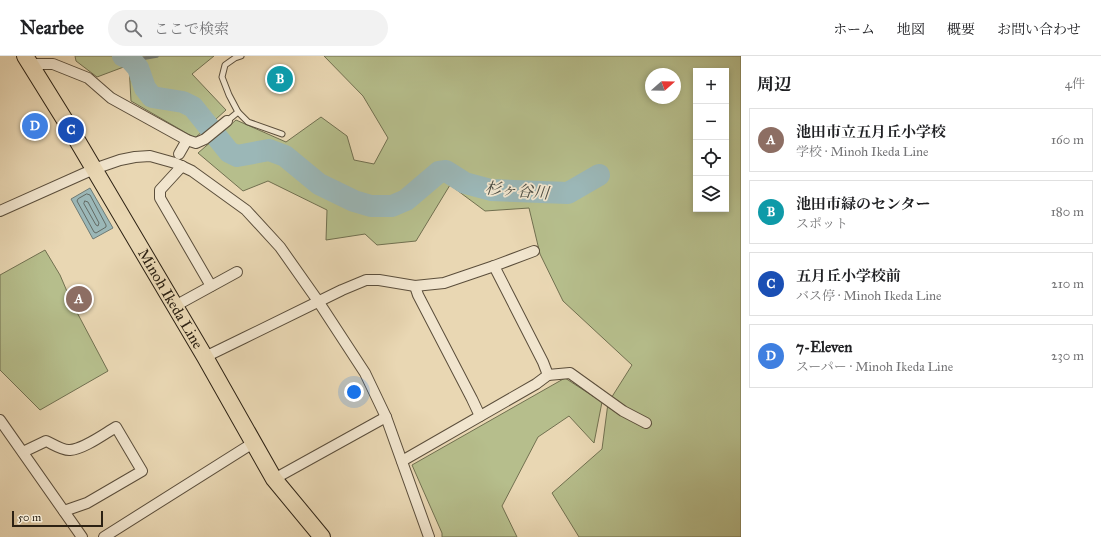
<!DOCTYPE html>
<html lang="ja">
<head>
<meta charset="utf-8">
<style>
	:root { --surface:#fff; --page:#f2f2f2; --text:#202124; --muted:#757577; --line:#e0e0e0; --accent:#8f2418 }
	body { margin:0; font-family:"IM FELL Great Primer","Noto Serif JP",serif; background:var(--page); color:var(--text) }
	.controls { position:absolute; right:12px; top:12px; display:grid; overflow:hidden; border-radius:0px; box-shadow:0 2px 6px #0003 }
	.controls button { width:36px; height:36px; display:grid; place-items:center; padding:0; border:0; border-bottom:1px solid var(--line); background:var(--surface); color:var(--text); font:20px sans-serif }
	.compass { position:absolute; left:645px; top:12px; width:36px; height:36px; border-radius:50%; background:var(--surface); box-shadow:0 2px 6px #0003; rotate:70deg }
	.scale { position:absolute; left:12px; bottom:10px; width:91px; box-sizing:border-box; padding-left:4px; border:2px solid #2c2113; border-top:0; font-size:11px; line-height:14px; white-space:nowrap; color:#2c2113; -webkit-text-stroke:3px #f1e5ce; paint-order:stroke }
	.you { position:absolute; left:354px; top:336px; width:14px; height:14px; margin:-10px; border:3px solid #fff; border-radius:50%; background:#1a73e8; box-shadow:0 0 0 6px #1a73e833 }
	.badge { display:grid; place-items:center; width:26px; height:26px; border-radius:50%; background:var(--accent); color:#fff; font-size:13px; font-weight:700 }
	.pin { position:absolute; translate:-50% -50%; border:2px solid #fff; box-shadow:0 1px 4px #0006 }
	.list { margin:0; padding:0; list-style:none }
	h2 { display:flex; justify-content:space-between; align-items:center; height:52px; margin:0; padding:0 16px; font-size:17px }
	h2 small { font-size:13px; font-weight:400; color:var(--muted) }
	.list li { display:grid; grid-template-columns:26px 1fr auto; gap:12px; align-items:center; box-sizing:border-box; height:64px; margin:0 8px 8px; padding:0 8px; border:1px solid var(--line); border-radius:0px }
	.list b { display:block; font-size:15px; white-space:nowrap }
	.list p { margin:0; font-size:13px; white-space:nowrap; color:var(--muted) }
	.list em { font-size:13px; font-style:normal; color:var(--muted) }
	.icon { flex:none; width:22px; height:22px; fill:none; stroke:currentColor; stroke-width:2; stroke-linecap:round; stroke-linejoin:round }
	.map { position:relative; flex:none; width:741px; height:481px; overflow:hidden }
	header { display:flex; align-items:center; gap:24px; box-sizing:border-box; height:56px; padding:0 20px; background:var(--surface); border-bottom:1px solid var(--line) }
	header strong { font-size:19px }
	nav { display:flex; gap:22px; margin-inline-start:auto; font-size:14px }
	.search { width:280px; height:36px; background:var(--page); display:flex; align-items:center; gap:10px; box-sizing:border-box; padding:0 14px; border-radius:22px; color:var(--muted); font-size:15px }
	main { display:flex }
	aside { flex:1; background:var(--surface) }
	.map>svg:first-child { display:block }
</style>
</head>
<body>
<header>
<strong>Nearbee</strong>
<div class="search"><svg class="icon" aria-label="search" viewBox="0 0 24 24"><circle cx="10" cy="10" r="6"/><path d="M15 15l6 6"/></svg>ここで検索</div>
<nav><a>ホーム</a><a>地図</a><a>概要</a><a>お問い合わせ</a></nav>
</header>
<main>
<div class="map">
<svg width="741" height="481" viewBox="0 0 741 481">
	<rect width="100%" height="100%" fill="#e9d7b3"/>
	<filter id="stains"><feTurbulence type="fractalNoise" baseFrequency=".005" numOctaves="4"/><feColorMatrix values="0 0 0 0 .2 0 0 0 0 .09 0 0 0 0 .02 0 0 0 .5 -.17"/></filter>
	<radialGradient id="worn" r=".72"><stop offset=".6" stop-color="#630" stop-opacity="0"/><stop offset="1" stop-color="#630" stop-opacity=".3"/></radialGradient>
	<g fill="#b6be8c" stroke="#717050" fill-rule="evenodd">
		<polygon points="75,0 214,0 192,18 226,54 195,82 131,45 129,9 97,21 76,5"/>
		<path d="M324 0H741V481H579L552 437 602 393 608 347 632 309 563 245 540 198 529 152 485 155 450 129 416 185 377 189 365 178 326 184 327 154 268 125 243 135 198 97 236 64 286 86 321 61 347 80 354 104 374 108 388 82 363 40ZM696 15H726V153H696ZM651 18H675V42H651Z"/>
		<polygon points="45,194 60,219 72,247 108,315 40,354 0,314 0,219"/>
		<polygon points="565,322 602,346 594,387 569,360 538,381 502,450 517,481 442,481 442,477 412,409"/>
	</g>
	<polygon fill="#9bb7b7" stroke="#6f7b75" points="90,132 113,172 93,183 71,143"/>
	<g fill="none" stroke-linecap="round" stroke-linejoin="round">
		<g stroke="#646c65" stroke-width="1">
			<polygon points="87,138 90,139 106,169 106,171 96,177 94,176 77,145 78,143"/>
			<polygon points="85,145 88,146 99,167 98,170 96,169 84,148"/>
		</g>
		<polyline stroke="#6f7b75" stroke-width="3.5" points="130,3 139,3 157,0"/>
		<polyline stroke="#9bb7b7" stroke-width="22" points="123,0 130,3 138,12 145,32 152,41 183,46 193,51 229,96 237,100 269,94 285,100 319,128 354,145 371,150 392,150 406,144 439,116 446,115 465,127 491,134 568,137 599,119"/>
		<defs>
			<g id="lane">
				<polyline points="238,56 248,66 282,78"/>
				<polyline points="227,65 238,56 229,39 222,21 225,9 235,2 241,0"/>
			</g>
			<g id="street">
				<polyline points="30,8 53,8 88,22 111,42 187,84 196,87 205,83 227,65"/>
				<polyline points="179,98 187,84"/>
				<polyline points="182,110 160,134 160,142 211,230"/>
				<polyline points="0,155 94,113 120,104 135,101 150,100 175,107 192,115 246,154 280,191 318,245 365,317 386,361 429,481"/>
				<polyline points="415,230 418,239 472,343 480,360"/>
				<polyline points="175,250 237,216"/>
				<polyline points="205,301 244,282 342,234 366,224 379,224 415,230 444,227 494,210 534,195"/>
				<polyline points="548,319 570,317 623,355 646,367"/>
				<polyline points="0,364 82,481"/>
				<path d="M23 396 46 385C53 388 63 395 70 394 84 393 104 378 116 371L142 415 87 447 64 455"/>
				<polyline points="402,405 536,328 548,319 543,306 494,210"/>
				<polyline points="274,423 386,361"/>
				<polyline points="104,481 253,387"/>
			</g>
			<g id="primary">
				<path id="s1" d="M25 0 71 74 205 301 274 423 322 481"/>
			</g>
		</defs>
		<use href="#lane" stroke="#5b4e3b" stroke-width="7"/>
		<use href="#street" stroke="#5b4e3b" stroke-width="12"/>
		<use href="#primary" stroke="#2c2113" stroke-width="18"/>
		<use href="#lane" stroke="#f1e5ce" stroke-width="5"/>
		<use href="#street" stroke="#f1e5ce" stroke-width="10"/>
		<use href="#primary" stroke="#e9d7b3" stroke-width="16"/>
	</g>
	<g text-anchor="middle" stroke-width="3.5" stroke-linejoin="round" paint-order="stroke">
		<g font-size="15" fill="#2c2113" stroke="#f1e5ce">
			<text dy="5" stroke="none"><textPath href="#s1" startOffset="283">Minoh Ikeda Line</textPath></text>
		</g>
		<g font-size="16" font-style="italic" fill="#4d4e44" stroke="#f1e5ce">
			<text transform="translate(517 134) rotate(5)" y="6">杉ヶ谷川</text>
		</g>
	</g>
	<rect width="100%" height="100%" filter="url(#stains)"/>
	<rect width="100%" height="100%" fill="url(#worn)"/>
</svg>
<div class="controls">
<button>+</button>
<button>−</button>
<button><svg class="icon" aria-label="locate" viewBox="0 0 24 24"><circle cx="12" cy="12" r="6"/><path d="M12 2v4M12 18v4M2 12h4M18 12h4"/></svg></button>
<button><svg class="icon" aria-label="layers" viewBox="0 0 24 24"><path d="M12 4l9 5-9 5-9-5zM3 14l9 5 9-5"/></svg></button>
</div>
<svg class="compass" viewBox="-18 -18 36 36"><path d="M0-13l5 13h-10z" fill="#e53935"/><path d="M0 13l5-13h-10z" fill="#757577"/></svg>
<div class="scale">50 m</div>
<div class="you"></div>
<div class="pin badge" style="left:79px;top:243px;background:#8d6e63">A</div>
<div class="pin badge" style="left:280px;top:23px;background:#0f9aa8">B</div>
<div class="pin badge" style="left:71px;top:74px;background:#1a4fb4">C</div>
<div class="pin badge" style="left:35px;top:70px;background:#3f7fe0">D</div>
</div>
<aside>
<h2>周辺<small>4件</small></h2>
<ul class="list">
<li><span class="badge" style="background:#8d6e63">A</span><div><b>池田市立五月丘小学校</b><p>学校 · Minoh Ikeda Line</p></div><em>160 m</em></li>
<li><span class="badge" style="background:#0f9aa8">B</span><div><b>池田市緑のセンター</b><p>スポット</p></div><em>180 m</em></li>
<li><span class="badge" style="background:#1a4fb4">C</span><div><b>五月丘小学校前</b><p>バス停 · Minoh Ikeda Line</p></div><em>210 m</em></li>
<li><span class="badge" style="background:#3f7fe0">D</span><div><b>7-Eleven</b><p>スーパー · Minoh Ikeda Line</p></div><em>230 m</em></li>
</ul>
</aside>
</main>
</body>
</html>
